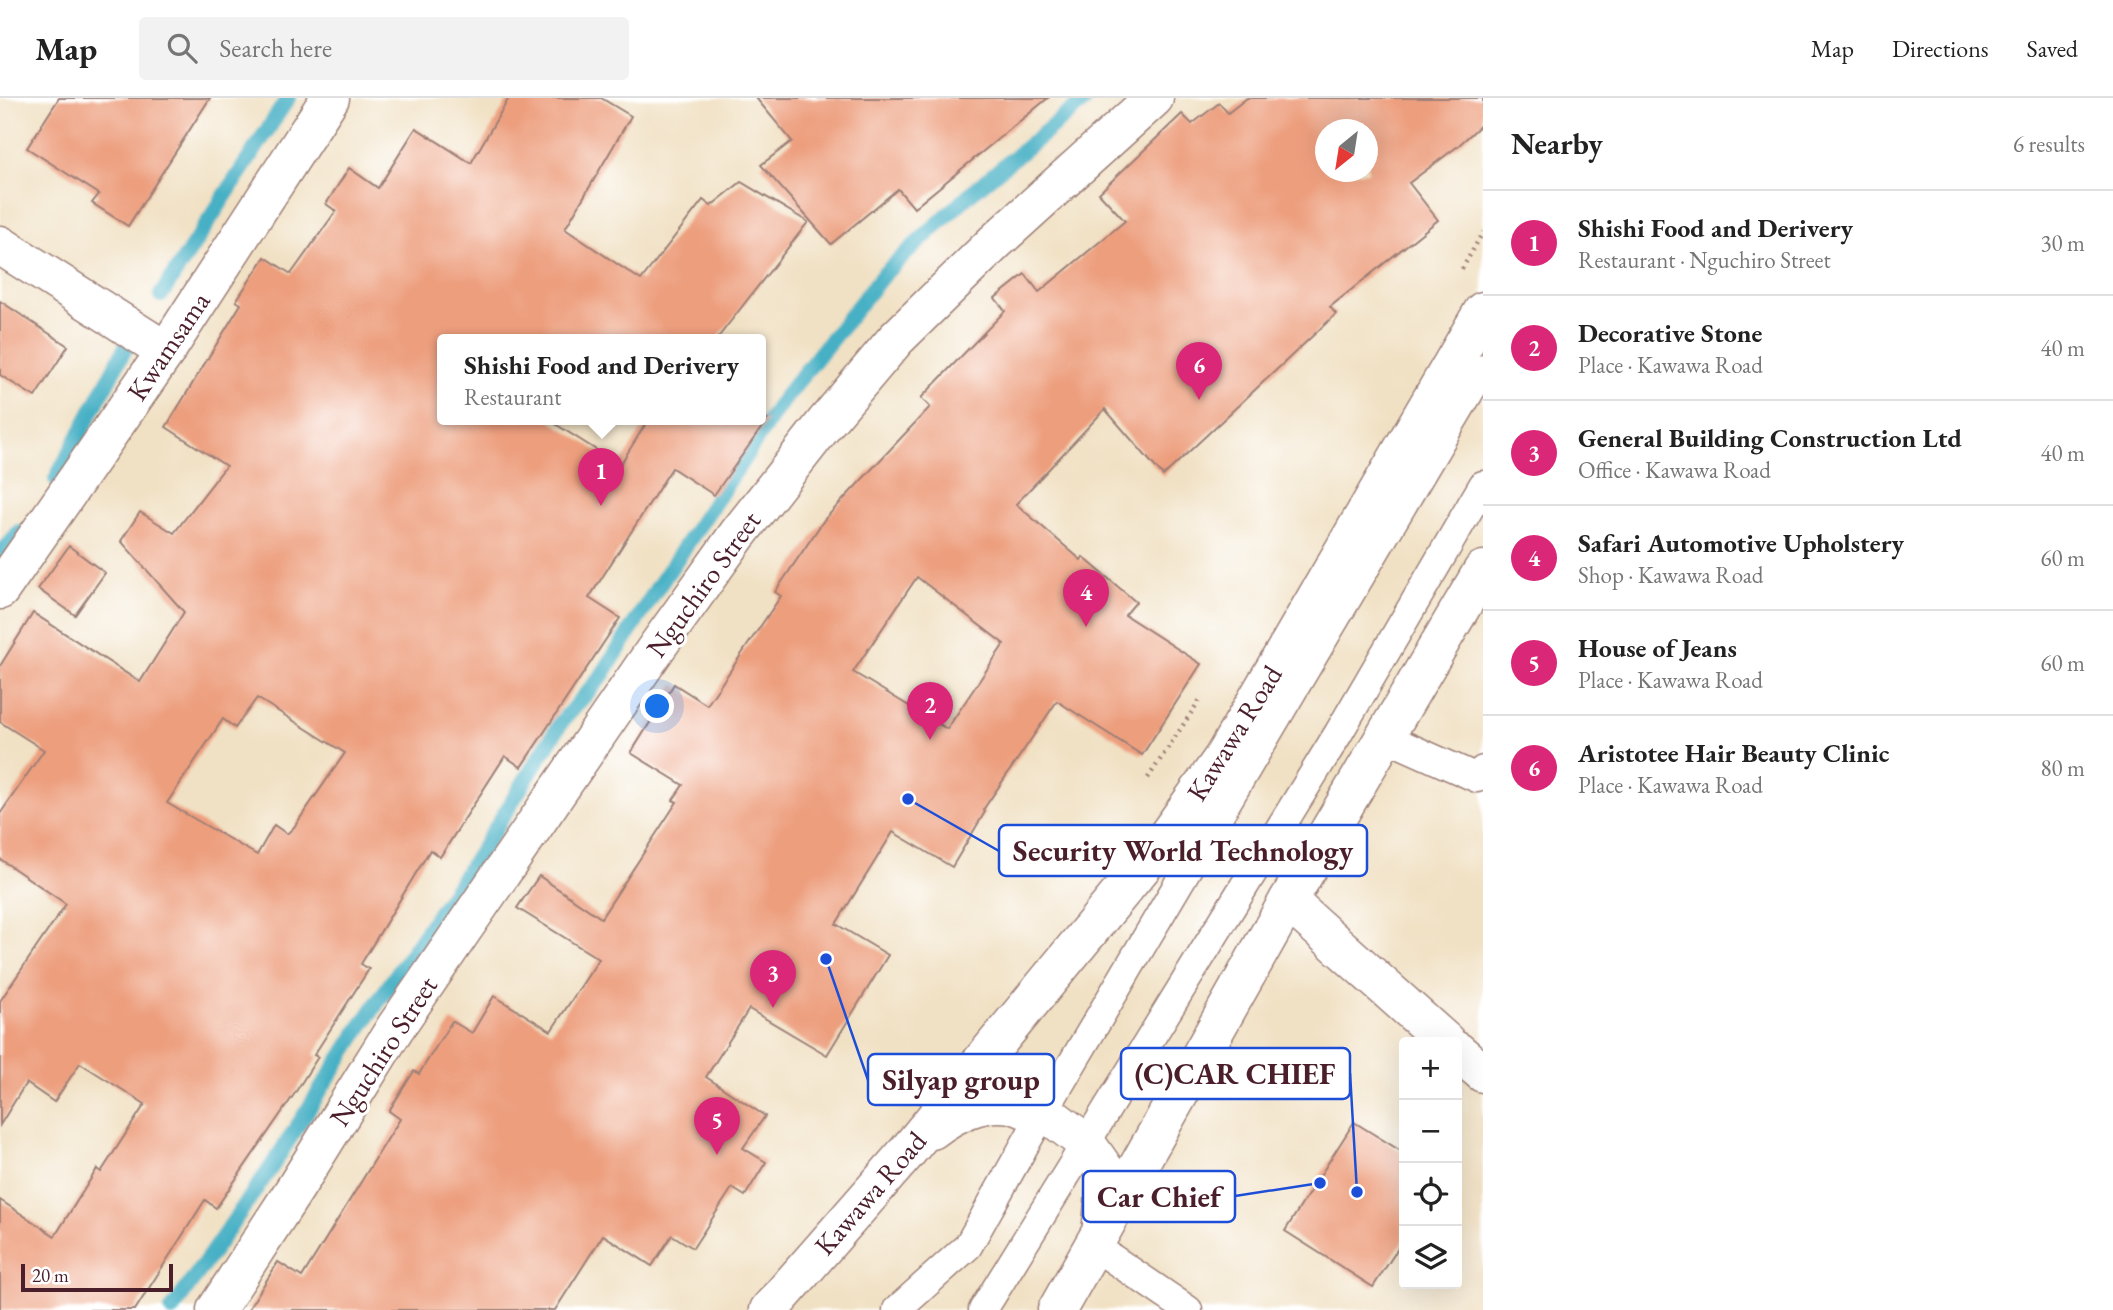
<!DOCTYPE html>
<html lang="en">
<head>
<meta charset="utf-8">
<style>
	:root { --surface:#fff; --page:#f2f2f2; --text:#222; --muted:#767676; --line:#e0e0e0; --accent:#db2777 }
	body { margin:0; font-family:"EB Garamond",serif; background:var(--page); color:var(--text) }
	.controls { position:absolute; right:21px; bottom:21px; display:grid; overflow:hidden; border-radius:7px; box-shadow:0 7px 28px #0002 }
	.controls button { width:63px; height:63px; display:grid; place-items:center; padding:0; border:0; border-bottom:2px solid var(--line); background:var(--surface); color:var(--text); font:35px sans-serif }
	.compass { position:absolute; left:1315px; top:21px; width:63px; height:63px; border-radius:50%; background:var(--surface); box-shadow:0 7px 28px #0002; rotate:210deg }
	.scale { position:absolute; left:21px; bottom:18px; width:152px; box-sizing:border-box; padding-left:7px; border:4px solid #4a1f2b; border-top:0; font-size:19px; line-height:24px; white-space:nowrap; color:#4a1f2b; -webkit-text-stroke:5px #fff; paint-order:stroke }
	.you { position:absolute; left:658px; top:609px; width:24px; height:24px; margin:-18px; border:5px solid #fff; border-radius:50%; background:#1a73e8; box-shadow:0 0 0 10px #1a73e833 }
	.badge { display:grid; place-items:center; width:46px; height:46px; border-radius:50%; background:var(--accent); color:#fff; font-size:23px; font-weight:700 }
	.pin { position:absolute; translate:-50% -58px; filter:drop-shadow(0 2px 4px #0008) }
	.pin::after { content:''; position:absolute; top:37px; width:24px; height:21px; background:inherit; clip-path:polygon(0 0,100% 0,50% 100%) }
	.popup { position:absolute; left:437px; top:236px; width:329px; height:91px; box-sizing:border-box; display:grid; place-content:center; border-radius:7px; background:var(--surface); filter:drop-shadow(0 2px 5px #0005); font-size:23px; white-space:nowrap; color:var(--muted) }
	.popup b { font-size:26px; color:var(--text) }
	.popup::after { content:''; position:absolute; left:50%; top:100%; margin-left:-14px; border:14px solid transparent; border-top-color:var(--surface) }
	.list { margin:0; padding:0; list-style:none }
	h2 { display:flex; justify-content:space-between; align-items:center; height:91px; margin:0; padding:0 28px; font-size:30px }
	h2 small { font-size:23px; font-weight:400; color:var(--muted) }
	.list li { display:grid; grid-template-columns:46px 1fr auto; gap:21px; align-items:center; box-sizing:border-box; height:105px; padding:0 28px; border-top:2px solid var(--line) }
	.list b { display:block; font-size:26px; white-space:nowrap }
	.list p { margin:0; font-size:23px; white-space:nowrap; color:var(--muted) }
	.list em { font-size:23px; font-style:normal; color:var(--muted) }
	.icon { flex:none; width:38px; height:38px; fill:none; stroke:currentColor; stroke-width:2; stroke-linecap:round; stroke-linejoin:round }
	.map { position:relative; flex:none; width:1483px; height:1212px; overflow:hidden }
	header { display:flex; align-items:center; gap:42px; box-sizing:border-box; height:98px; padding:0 35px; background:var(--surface); border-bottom:2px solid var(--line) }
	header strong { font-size:33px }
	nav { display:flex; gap:38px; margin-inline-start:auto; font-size:24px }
	.search { width:490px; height:63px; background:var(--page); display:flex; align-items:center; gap:18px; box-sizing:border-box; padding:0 24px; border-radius:7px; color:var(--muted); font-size:26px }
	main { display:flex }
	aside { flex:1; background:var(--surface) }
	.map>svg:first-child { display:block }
</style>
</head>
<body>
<header>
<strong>Map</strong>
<div class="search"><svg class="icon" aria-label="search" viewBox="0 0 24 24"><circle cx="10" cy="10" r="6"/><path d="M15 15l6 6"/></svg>Search here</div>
<nav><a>Map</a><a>Directions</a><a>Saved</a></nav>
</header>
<main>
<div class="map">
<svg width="1483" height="1212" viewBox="0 0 1483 1212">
	<rect width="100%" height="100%" fill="#fff"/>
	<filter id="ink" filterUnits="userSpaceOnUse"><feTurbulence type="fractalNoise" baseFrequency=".0143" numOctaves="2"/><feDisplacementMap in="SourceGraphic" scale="14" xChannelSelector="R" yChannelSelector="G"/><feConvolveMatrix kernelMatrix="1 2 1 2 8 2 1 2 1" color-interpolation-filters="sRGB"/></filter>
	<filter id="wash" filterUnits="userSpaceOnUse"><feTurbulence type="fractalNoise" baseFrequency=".00686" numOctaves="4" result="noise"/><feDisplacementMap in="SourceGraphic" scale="28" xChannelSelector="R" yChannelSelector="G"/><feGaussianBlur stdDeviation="1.57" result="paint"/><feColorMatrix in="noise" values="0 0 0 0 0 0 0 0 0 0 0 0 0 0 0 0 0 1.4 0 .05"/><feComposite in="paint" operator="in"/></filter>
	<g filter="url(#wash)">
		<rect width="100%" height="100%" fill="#f1e1c4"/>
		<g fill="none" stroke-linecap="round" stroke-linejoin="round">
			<g stroke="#46b0c5" stroke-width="16">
				<polyline points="161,197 288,0"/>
				<polyline points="56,381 127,247"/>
				<polyline points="0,457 19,434"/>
				<polyline points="172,1212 272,1068 360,930 482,752 562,623 601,579 656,492 782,303 883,177 972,94 1087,0"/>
			</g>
		</g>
		<g id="blocks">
			<g fill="#ed9e7d" fill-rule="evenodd">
				<polygon points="59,0 210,0 128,128 92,105 99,96 27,50"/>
				<path d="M509 0H601L631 18 565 131 641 182 703 102 711 108 741 84 808 124 716 242H442V322H549L620 367 648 322H767L714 397 672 370 589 500 620 520 521 669 505 658 440 759 430 752 361 866 369 871 314 957 318 959 293 998 216 1110 205 1102 135 1212H0V1102L55 1138 97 1071 101 1074 145 1006 80 965 54 1004 26 985 0 1027V903L66 806 0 761V716L44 652 0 624V568L33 515 140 584 184 514 121 443 140 414 174 435 226 368 166 329 241 206 236 203 265 159 291 176 336 113 326 106 349 70 378 90 416 30 471 65ZM257 600 345 655 294 729 287 736 274 727 257 757 167 705 223 621 235 630Z"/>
				<polygon points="756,0 1048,0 914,110 898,91 831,146 761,67 792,43"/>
				<path d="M1247 0H1483V25L1458 48 1409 85 1438 122 1330 209 1336 216 1163 378 1105 311 1016 406 1081 462 1083 459 1136 504 1125 517 1201 566 1142 657 1057 603 983 712 985 714 952 769 893 734 836 826 888 857 827 957 749 911 706 979 765 1018 743 1050 766 1064 745 1098 732 1090 693 1150 672 1137 652 1168 603 1137 555 1212H248L278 1164 302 1179 400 1021 389 1013 414 973 419 976 452 923 472 935 494 898 551 933 599 861 517 810 539 778 601 820 677 704 673 702 683 687 631 655 674 586 707 607 781 498 775 494 824 422 930 309 921 300 1005 213 995 200 1025 176 1039 194 1125 123 1099 95 1182 16 1192 26 1219 5 1228 15ZM1326 32H1368V74H1326ZM917 479 1004 546 947 631 853 574Z"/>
				<polygon points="0,203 68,248 35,299 0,277"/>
				<polygon points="69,448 105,475 75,517 38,491"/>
				<polygon points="1354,1024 1404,1055 1404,1141 1373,1189 1285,1133"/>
			</g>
		</g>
	</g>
	<g filter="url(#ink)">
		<use href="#blocks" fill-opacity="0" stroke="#9e8078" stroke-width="2"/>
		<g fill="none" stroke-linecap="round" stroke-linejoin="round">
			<defs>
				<g id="service">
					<polyline points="1385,639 1477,680 1483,672"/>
					<polyline points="1094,1148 1188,1212"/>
					<polyline points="897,1212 968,1148 1041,1018 1483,271"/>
					<polyline points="983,1212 1338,636 1483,387"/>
				</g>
				<g id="minor">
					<polyline points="0,147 166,253"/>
					<polyline points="0,492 166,253 330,0"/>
					<polyline points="1288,803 1446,944"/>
					<polyline points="1457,953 1483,975"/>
					<polyline points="216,1212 296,1089 395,930 657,549 738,436 826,324 896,241 995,144 1154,0"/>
				</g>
				<g id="primary">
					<path d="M932 1032C954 1015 983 1001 1011 1006 1025 1009 1035 1018 1049 1017L1086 1045 1107 1075 1102 1125"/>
					<polyline points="769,1212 907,1054 1165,741 1223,660 1483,213"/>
					<polyline points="1057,1212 1288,803 1483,472"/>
				</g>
			</defs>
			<use href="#service" stroke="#9e8078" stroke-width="31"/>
			<use href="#minor" stroke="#9e8078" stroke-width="41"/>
			<use href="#primary" stroke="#9e8078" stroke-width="41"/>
			<g stroke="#9e8078" stroke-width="4.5" stroke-dasharray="2 5" stroke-linecap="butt">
				<polyline points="1462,171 1483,134"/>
				<polyline points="1148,680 1201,600"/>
			</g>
			<use href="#service" stroke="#fff" stroke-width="28"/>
			<use href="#minor" stroke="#fff" stroke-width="38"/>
			<use href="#primary" stroke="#fff" stroke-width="38"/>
		</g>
	</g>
	<g text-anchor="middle" stroke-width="6" stroke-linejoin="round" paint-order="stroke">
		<g font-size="28" fill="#4a1f2b" stroke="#fff">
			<text transform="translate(168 248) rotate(-56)" y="10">Kwamsama</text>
			<text transform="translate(703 486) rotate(-54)" y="10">Nguchiro Street</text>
			<text transform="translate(1234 635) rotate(-58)" y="10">Kawawa Road</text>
			<text transform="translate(383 953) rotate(-57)" y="10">Nguchiro Street</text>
			<text transform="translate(870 1095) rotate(-49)" y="10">Kawawa Road</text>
		</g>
	</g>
	<path fill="none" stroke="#1d4ed8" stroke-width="2.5" d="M908 701L999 753M1357 1094L1350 975M826 861L868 982M1320 1085L1235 1098"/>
	<g fill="#1d4ed8" stroke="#fff" stroke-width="2.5">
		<circle cx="908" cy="701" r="7"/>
		<circle cx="1357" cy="1094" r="7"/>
		<circle cx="826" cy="861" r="7"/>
		<circle cx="1320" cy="1085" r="7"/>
	</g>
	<g fill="#fff" stroke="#1d4ed8" stroke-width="2.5">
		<rect x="999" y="727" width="368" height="51" rx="7"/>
		<rect x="1121" y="950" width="229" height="51" rx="7"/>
		<rect x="868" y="956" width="186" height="51" rx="7"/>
		<rect x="1083" y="1073" width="152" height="51" rx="7"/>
	</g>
	<g font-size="30" text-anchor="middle" font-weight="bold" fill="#4a1f2b">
		<text x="1183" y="763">Security World Technology</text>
		<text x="1235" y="986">(C)CAR CHIEF</text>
		<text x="961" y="992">Silyap group</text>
		<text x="1159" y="1109">Car Chief</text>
	</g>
</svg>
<div class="controls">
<button>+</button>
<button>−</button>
<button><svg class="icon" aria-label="locate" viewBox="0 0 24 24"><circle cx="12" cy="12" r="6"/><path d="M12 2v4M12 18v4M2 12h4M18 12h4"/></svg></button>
<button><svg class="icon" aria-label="layers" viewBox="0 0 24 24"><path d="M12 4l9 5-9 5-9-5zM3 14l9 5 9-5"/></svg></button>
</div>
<svg class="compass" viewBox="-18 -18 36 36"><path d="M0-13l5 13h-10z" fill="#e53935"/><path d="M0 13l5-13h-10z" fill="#767676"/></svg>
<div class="scale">20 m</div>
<div class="you"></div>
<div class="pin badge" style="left:601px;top:408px">1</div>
<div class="popup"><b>Shishi Food and Derivery</b>Restaurant</div>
<div class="pin badge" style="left:930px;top:642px">2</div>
<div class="pin badge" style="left:773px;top:910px">3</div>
<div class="pin badge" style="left:1086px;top:529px">4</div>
<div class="pin badge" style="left:717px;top:1057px">5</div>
<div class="pin badge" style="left:1199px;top:302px">6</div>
</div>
<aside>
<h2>Nearby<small>6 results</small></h2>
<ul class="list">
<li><span class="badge">1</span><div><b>Shishi Food and Derivery</b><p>Restaurant · Nguchiro Street</p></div><em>30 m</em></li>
<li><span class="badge">2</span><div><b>Decorative Stone</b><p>Place · Kawawa Road</p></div><em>40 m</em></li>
<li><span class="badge">3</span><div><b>General Building Construction Ltd</b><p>Office · Kawawa Road</p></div><em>40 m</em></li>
<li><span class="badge">4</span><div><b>Safari Automotive Upholstery</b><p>Shop · Kawawa Road</p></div><em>60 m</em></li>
<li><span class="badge">5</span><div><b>House of Jeans</b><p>Place · Kawawa Road</p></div><em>60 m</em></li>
<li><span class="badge">6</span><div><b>Aristotee Hair Beauty Clinic</b><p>Place · Kawawa Road</p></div><em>80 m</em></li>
</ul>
</aside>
</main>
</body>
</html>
